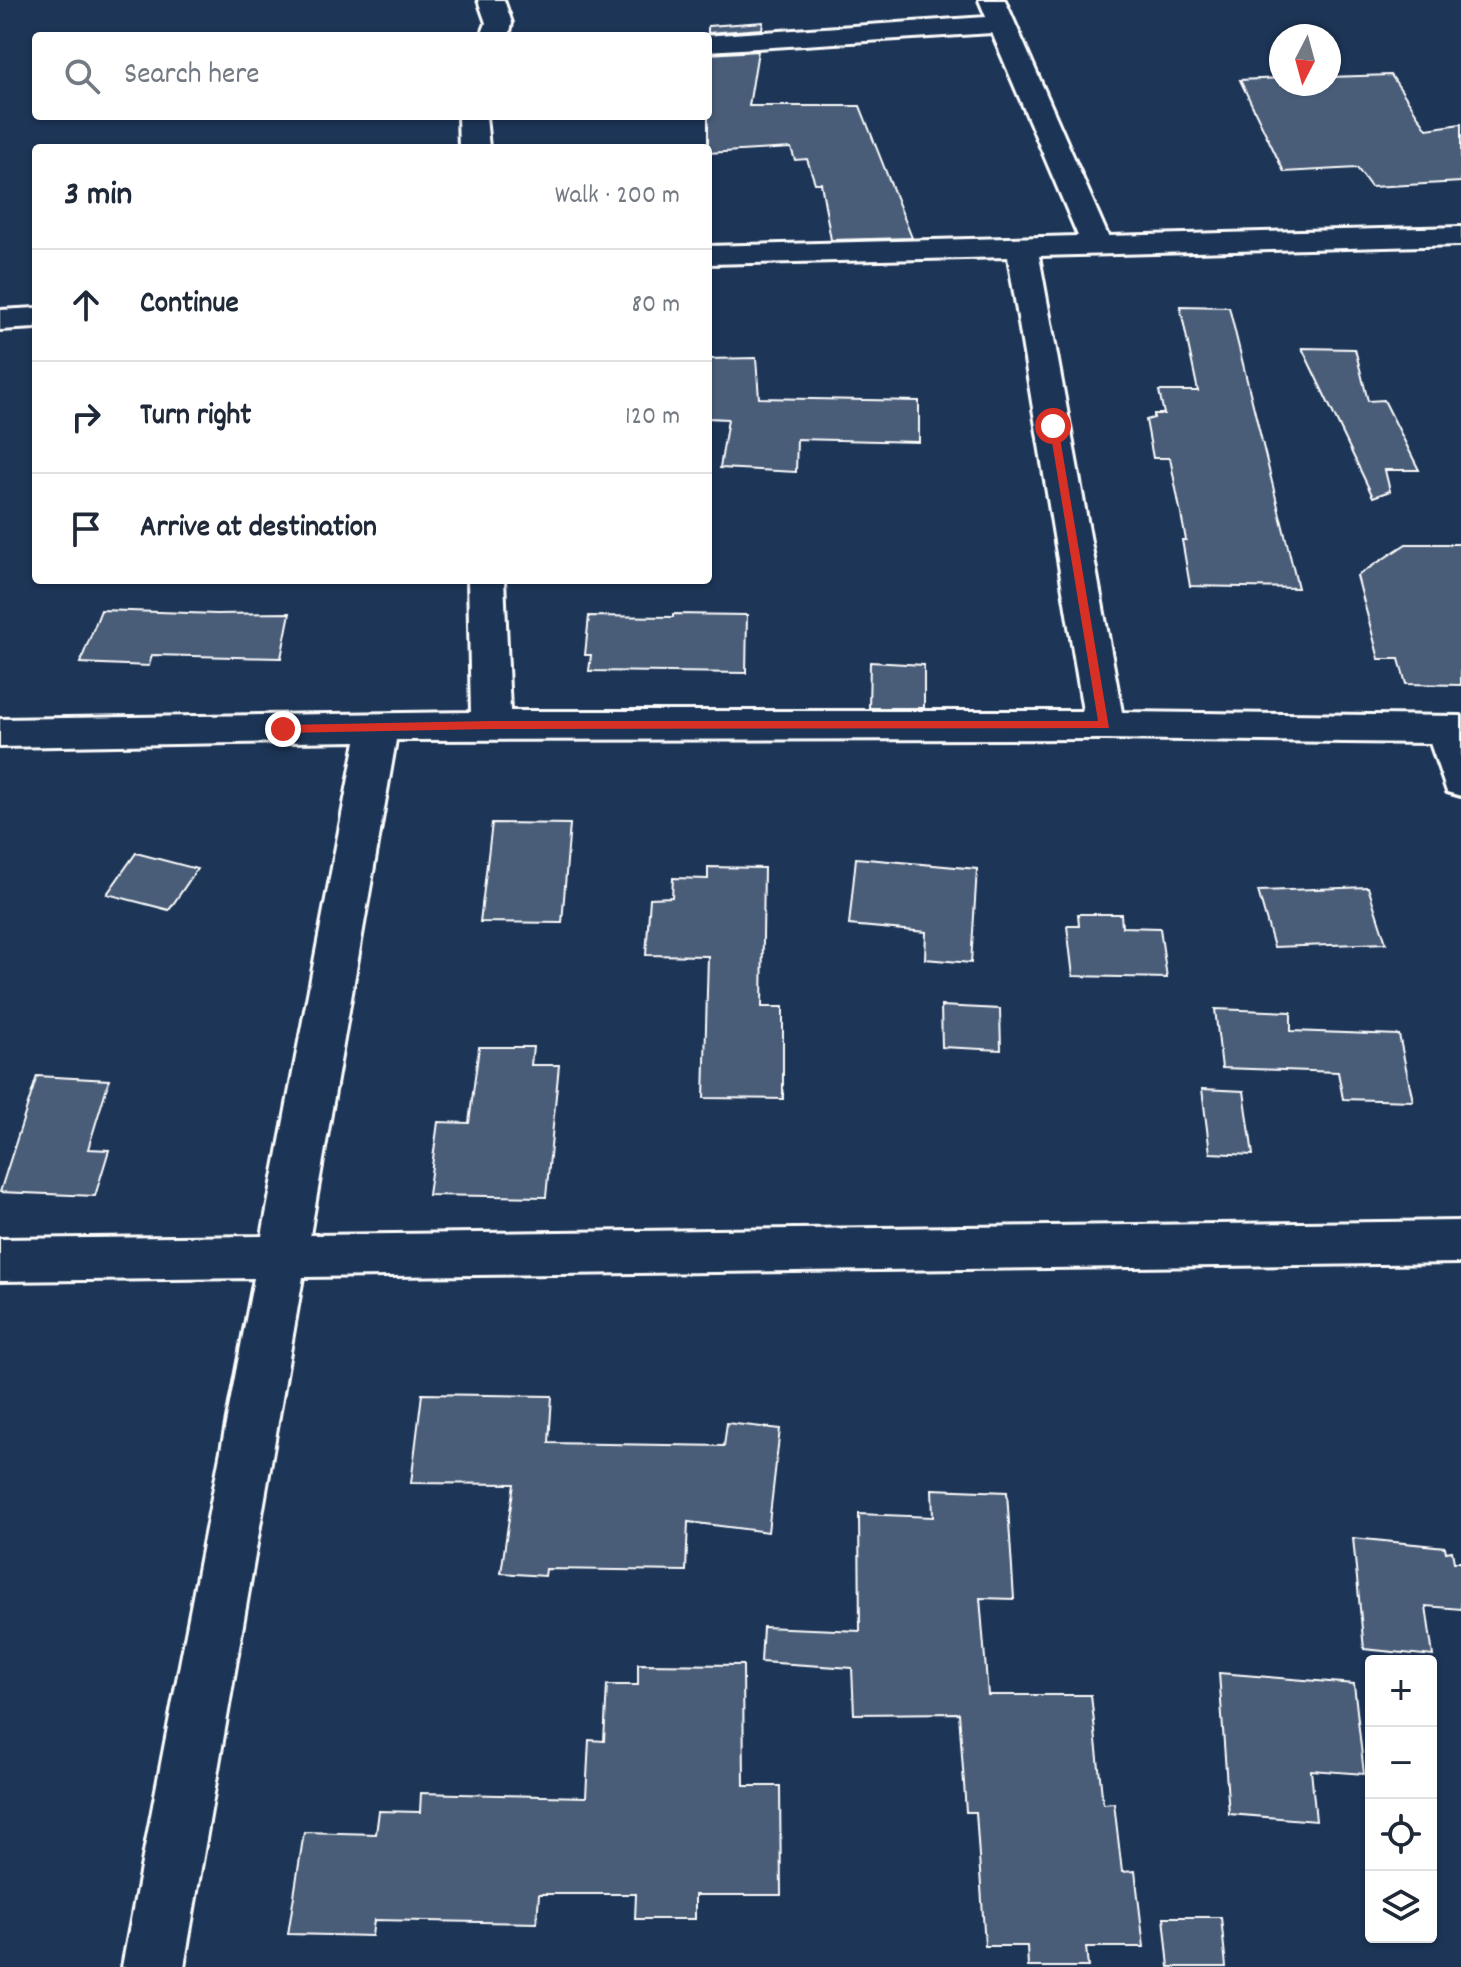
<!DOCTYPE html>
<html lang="en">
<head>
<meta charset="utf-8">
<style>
	:root { --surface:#fff; --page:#f6f6f7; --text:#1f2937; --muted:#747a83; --line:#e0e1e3 }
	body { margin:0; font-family:Dekko,sans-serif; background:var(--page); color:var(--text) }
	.controls { position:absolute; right:24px; bottom:24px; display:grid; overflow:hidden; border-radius:8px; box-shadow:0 2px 6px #0004 }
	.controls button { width:72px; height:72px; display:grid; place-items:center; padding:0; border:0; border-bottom:2px solid var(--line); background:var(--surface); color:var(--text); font:40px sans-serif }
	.compass { position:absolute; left:1269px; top:24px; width:72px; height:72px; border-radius:50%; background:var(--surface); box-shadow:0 2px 6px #0004; rotate:186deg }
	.stop { position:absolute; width:24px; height:24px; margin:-18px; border:6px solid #d93025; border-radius:50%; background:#fff }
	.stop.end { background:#d93025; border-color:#fff; box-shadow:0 2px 8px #0008 }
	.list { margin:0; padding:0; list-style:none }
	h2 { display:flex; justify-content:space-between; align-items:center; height:104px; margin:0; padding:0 32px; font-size:34px }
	h2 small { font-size:26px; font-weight:400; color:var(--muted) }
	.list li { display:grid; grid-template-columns:52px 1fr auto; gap:24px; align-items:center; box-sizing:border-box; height:112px; padding:0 32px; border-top:2px solid var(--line) }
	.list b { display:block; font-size:30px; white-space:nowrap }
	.list em { font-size:26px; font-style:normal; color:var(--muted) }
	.icon { flex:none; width:44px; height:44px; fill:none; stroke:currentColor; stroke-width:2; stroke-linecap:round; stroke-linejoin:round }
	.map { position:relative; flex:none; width:1461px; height:1967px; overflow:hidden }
	.search { position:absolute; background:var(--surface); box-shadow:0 2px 6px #0004; left:32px; top:32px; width:680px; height:88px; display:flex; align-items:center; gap:20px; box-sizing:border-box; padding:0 28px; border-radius:8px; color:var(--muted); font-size:30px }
	.panel { position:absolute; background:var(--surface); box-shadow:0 2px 6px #0004; left:32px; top:144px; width:680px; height:440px; border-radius:8px }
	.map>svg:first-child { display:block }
</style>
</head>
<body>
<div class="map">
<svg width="1461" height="1967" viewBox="0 0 1461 1967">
	<rect width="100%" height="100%" fill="#1d3557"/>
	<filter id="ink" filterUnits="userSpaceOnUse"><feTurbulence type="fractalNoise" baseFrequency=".0125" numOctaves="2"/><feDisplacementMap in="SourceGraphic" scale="16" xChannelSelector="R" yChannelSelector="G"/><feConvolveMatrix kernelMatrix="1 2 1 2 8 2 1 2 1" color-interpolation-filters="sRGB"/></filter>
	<g filter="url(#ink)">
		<g fill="#4a5d79" stroke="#fff" stroke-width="2">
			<polygon points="763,22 762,29 708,33 708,26"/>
			<polygon points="758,51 749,106 860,106 912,238 831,240 821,183 815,183 807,159 795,160 791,148 708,153 708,54"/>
			<polygon points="1391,75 1427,129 1461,124 1461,182 1371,187 1357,168 1284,172 1240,80 1281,78 1281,84 1329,84 1329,77"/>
			<polygon points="1180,306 1229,307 1298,588 1190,586 1182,540 1186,540 1170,458 1153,458 1146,420 1154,418 1154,414 1164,414 1159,391 1198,391"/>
			<polygon points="1302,348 1355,349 1368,401 1384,400 1419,470 1385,470 1390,491 1373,497"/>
			<polygon points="756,358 759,398 919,401 919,442 797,439 796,472 720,468 728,419 708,418 708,359"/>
			<polygon points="1406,544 1461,544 1461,685 1406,684 1399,659 1379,659 1357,576"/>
			<polygon points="101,610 217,614 290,613 281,658 152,655 149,666 80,663"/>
			<polygon points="673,614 747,615 746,673 589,671 591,655 585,655 589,616 673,617"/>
			<polygon points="870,662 924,665 924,708 869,708"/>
			<polygon points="492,823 570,824 562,923 480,922"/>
			<polygon points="136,853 197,869 169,910 107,894"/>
			<polygon points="856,858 977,869 971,963 925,959 926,932 849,925"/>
			<polygon points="708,867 764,868 762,1007 783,1007 783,1099 704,1098 708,956 646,955 650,898 672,897 673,878 708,879"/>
			<polygon points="1368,887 1386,943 1274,947 1258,891"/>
			<polygon points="1078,914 1121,914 1122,927 1160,928 1167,978 1073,976 1067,926 1079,926"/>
			<polygon points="941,1006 1000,1009 1001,1050 942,1047"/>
			<polygon points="1215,1009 1291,1012 1291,1031 1399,1035 1413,1101 1343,1099 1338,1072 1222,1068"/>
			<polygon points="479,1047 533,1047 531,1065 559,1065 546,1197 428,1195 438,1122 469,1123"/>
			<polygon points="37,1076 109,1080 88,1149 109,1150 95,1196 0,1192"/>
			<polygon points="1202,1089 1244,1091 1253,1155 1210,1153"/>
			<polygon points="422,1394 552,1396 549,1443 724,1446 727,1423 780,1429 768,1532 688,1522 686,1571 546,1569 545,1576 501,1573 514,1484 411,1483"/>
			<polygon points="932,1489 1007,1492 1014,1599 980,1598 988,1695 1091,1695 1103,1804 1114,1803 1122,1872 1135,1871 1144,1947 1086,1947 1088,1967 1028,1967 1027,1946 985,1946 976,1812 966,1812 959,1713 854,1714 852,1668 761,1662 763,1627 860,1631 859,1514 933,1517"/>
			<polygon points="1353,1538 1445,1547 1446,1552 1452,1551 1454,1562 1461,1562 1461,1609 1426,1606 1433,1656 1364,1649"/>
			<polygon points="638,1664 743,1665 744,1786 780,1786 781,1895 695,1895 695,1919 635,1919 636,1894 539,1894 537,1923 374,1920 372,1936 288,1934 304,1832 376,1834 379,1811 420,1812 421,1793 586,1797 589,1740 604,1741 607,1685 638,1685"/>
			<polygon points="1219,1673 1354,1684 1364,1774 1311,1770 1316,1821 1229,1814"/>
			<polygon points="1164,1917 1221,1917 1226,1967 1169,1967"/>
		</g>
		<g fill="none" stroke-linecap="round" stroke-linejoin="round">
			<defs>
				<g id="minor">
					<polygon points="478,0 504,0 512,23 509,36 481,36 486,23"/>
					<polygon points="979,0 1005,0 1108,236 1461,227 1461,245 1039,256 1122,712 1461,716 1461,796 1447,792 1430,743 1105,739 396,740 310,1235 1461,1221 1461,1263 303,1277 184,1967 122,1967 254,1278 0,1281 0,1239 262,1236 356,741 0,747 0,719 471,712 468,580 504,580 510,711 1083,711 1008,257 708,264 708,246 1078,236 992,33 708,51 708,36 703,36 986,17"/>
					<polygon points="458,116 486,116 489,148 459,148"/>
					<polygon points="36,308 36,328 0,330 0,310"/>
				</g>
			</defs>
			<use href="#minor" stroke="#fff" stroke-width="6"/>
			<use href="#minor" fill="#1d3557" fill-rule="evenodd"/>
		</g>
	</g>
	<polygon fill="#d93025" points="1049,424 1058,426 1109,728 491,729 283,733 277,729 283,725 491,721 1098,721"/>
</svg>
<div class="controls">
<button>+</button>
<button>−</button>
<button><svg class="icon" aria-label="locate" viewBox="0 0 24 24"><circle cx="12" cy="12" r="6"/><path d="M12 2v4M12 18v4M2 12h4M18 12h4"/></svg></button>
<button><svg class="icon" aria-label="layers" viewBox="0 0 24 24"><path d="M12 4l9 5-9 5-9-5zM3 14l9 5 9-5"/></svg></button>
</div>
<svg class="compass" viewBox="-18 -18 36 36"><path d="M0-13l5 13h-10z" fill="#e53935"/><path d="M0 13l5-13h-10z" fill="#747a83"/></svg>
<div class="stop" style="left:1053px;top:426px"></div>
<div class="stop end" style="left:283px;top:729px"></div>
<div class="search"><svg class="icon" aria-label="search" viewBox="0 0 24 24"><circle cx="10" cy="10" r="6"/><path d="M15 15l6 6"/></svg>Search here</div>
<section class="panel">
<h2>3 min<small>Walk · 200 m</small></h2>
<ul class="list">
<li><svg class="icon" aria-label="ahead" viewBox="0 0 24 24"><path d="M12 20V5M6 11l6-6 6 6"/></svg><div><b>Continue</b></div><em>80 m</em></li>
<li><svg class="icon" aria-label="right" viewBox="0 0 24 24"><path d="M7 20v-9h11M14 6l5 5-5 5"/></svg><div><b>Turn right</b></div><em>120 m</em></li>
<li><svg class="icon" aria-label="arrive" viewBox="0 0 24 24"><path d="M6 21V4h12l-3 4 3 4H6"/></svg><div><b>Arrive at destination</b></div></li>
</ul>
</section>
</div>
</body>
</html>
